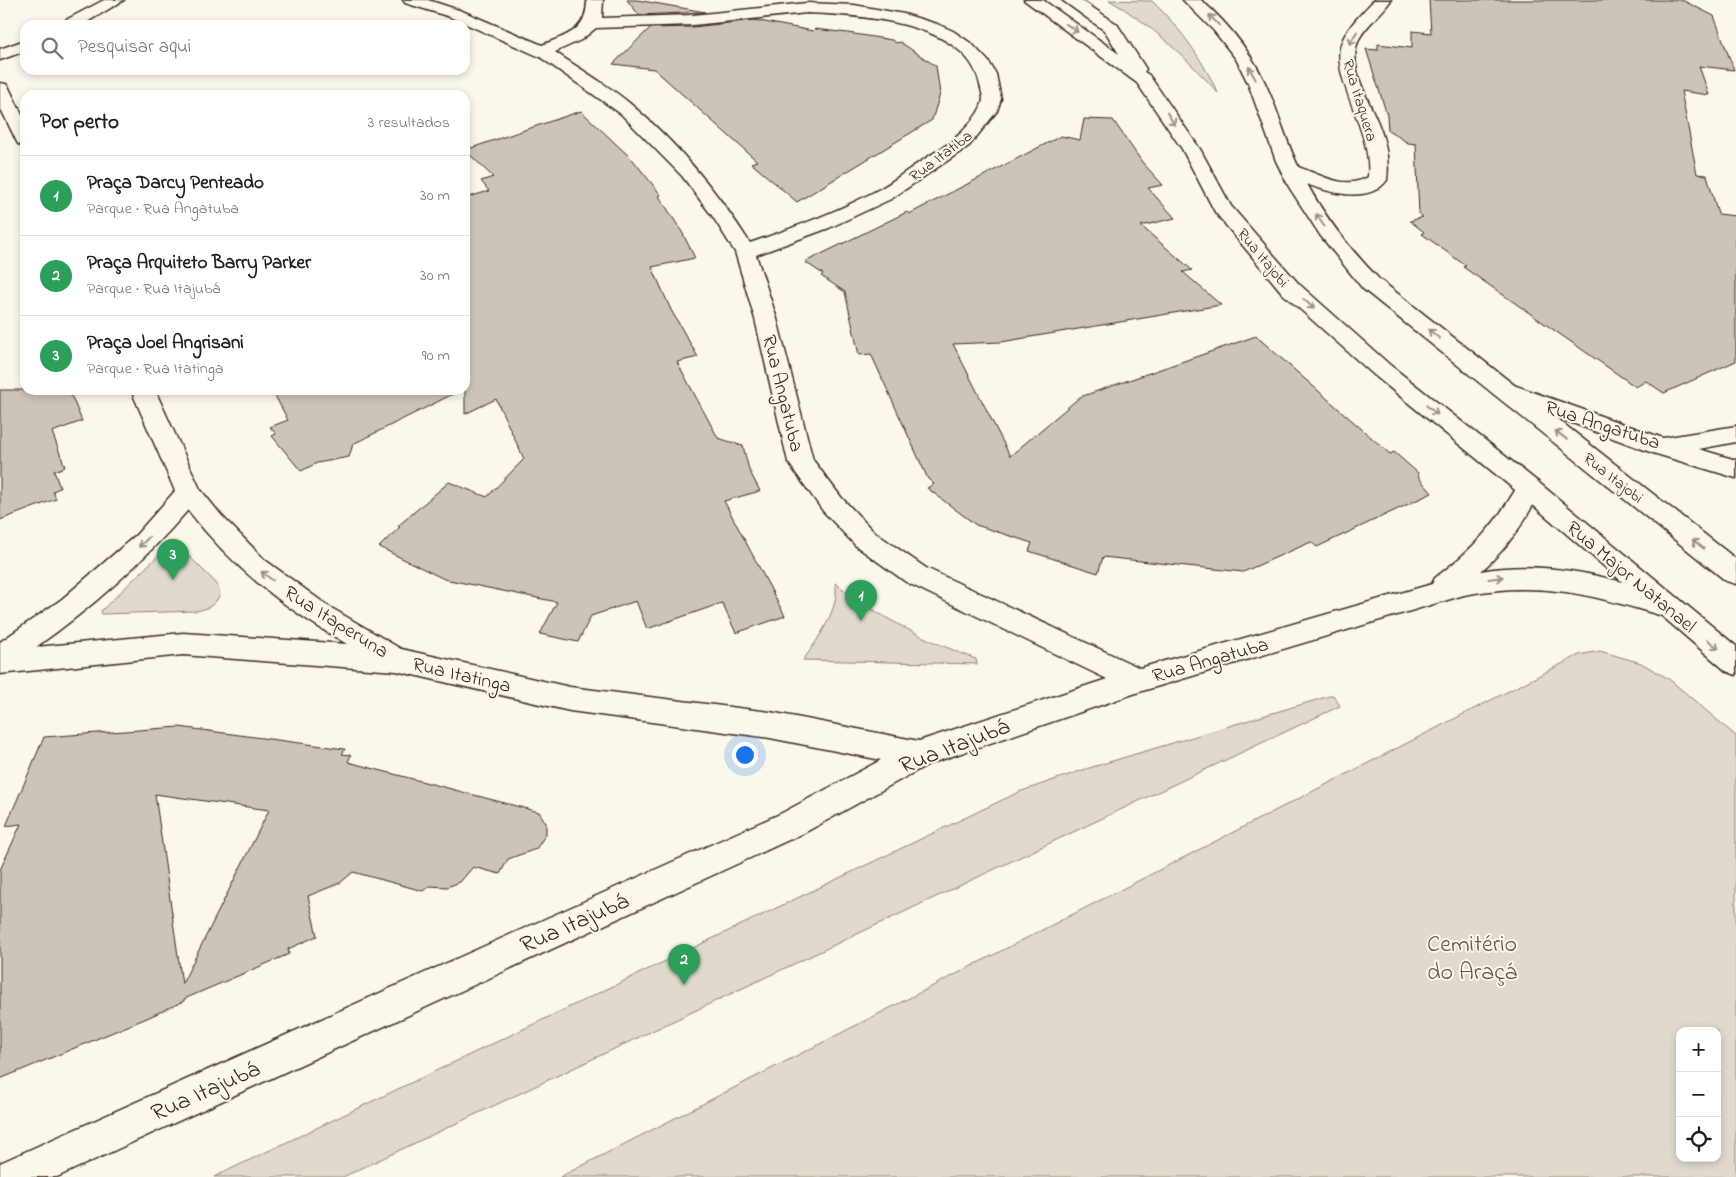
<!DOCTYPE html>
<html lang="pt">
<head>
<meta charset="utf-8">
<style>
	:root { --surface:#fff; --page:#f6f6f6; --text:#202124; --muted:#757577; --line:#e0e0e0; --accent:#1a73e8 }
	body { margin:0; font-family:"Indie Flower",sans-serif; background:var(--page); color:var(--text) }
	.controls { position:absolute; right:15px; bottom:15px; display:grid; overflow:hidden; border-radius:10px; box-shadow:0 2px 8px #0003 }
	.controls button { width:45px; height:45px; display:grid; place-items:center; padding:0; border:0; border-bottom:1px solid var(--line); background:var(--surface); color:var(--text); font:25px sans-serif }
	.you { position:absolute; left:744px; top:754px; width:18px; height:18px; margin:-12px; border:4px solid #fff; border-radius:50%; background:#1a73e8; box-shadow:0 0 0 8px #1a73e833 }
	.badge { display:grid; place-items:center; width:32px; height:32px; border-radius:50%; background:var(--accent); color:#fff; font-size:16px; font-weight:700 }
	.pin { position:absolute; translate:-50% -41px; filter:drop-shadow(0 1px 2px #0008) }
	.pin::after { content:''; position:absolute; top:26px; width:18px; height:15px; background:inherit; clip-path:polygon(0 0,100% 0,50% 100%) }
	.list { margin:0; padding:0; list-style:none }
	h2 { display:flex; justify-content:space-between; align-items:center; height:65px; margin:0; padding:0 20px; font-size:21px }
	h2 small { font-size:16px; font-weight:400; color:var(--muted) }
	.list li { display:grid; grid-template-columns:32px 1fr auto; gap:15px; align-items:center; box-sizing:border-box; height:80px; padding:0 20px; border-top:1px solid var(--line) }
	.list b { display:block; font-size:19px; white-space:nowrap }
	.list p { margin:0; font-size:16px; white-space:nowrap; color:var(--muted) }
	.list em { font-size:16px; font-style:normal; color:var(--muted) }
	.icon { flex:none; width:28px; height:28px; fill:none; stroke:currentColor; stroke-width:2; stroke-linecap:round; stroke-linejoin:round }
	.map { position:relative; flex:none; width:1736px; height:1177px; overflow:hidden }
	.search { position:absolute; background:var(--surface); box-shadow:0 2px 8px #0003; left:20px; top:20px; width:450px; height:55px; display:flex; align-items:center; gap:12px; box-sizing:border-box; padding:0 18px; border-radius:15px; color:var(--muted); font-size:19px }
	.panel { position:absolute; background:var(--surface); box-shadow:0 2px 8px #0003; left:20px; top:90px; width:450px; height:305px; border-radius:15px }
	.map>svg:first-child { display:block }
</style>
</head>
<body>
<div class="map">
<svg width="1736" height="1177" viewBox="0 0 1736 1177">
	<rect width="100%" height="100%" fill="#fbf7ec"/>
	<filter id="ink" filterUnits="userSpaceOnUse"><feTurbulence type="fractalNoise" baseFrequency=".02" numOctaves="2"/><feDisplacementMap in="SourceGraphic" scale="10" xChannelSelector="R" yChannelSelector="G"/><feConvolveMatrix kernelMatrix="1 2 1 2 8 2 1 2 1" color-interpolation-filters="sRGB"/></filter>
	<g filter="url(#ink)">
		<g fill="#dfd9ce" stroke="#8d8276" fill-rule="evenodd">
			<path d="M1109 0 1152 1C1182 30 1200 56 1218 93 1186 57 1151 24 1109 0Z"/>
			<path d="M172 545 180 547 217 584 220 594C216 605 207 609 196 611L102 614 101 611 167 547Z"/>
			<path d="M835 583C876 616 927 641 976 659L977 664 803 660C816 643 842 605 835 583Z"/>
			<path d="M1600 651 1641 663 1669 679 1736 736V1177H560L1579 655ZM1680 1031H1717V1158H1680Z"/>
			<polygon points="1333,695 1340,706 343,1177 214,1177 1019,792 1089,768"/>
		</g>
		<g fill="#ccc4b9" stroke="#3b2a1e" fill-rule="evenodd">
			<polygon points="627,0 637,0 705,12 639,15"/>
			<polygon points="1429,0 1682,0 1714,16 1734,70 1699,66 1709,95 1681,91 1697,174 1707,175 1718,214 1736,216 1736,361 1664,393 1646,381 1636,387 1463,267 1466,266 1422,234 1424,232 1410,221 1423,217 1419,214 1416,144 1408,143 1388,130 1387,115 1366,49 1378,50 1378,44 1412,48 1412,31 1431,33"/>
			<polygon points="754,20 813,31 815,29 848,33 892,40 896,43 900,42 936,66 940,94 932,120 797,202 751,163 757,161 654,69 613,64 650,28 693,27"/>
			<polygon points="581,111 633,160 661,195 659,196 682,232 695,258 652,267 671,310 698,357 677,362 718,438 743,446 749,470 760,491 724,501 785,616 736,633 722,603 647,629 636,601 591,616 578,642 540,634 557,602 444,579 379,547 400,527 398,526 449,482 487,497 524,459 496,399 465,414 465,198 489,191 481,181 493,177 465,150"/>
			<polygon points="1084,119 1113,120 1142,162 1163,185 1148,188 1175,218 1141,226 1192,270 1183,272 1221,305 1001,342 953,344 1010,456 1080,397 1256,336 1390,454 1394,452 1418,473 1419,478 1432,493 1317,547 1311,542 1243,572 1103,557 1098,573 1029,551 1032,543 976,525 927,488 934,484 928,479 871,354 859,355 845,292 821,276 823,274 805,262 907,212 909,214 1061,136 1080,140"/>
			<polygon points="0,390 69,390 82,421 52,432 65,467 54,471 60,488 53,491 56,499 0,520"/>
			<polygon points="272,390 461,390 353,444 349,457 317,463 301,471 272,436 276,434 270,427 288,420"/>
			<path d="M179 727 345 749 342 754 351 755 348 762 539 812 546 823V834L536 849 508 859 500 874 473 867 460 882 447 887 429 886 423 891 353 872 340 883 308 896 317 936 288 949 289 954 184 999V1001L147 1018 0 1079V870L21 824 6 826 44 737ZM155 794 269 810 182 984Z"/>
		</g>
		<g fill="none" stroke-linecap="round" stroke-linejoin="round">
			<defs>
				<g id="minor">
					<polygon points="104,0 124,0 82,25 62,25 64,21"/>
					<path d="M403 0H428L462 11 542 45C567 35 587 31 587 0H603L602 18 693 15 807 3 854 5 904 14 937 24 953 31 972 44 989 62 996 74 1001 99 997 111 969 146 891 199 829 228 756 255 777 319 813 460 841 497 874 532 926 568 1140 668 1432 584 1435 578C1476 547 1495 525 1520 482L1529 479 1538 482 1542 488C1526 520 1508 548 1481 571 1546 559 1614 578 1676 598L1680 606 1676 614 1666 617C1592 595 1542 580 1464 595L1139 692 929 764 804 833 57 1177H0V1163L782 813 881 760 770 738 570 711 396 671 183 655 0 674V642L62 599 136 535 175 491 131 390H155L200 489 221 515 265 560 328 606 401 649 570 687 770 712 919 741 1107 679 906 582 856 546 823 511 788 462 755 319 735 252 713 217 682 176 621 114 540 57 450 17 405 3ZM807 13C858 15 968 21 980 85 981 89 983 95 983 99 982 112 964 131 954 139 945 147 933 153 923 160 907 170 892 183 876 191 835 213 793 228 750 243 718 193 680 146 634 107 610 86 581 70 555 52L581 40 596 28 693 25ZM188 510C233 568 284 608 347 644L183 633 36 647C93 607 143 562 188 510Z"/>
					<path d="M1374 0H1391C1382 14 1367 24 1359 39 1345 69 1374 106 1382 134 1387 149 1389 165 1387 180 1366 210 1310 186 1284 175L1281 171 1284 167 1291 165C1316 171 1342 192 1368 177 1374 131 1326 73 1343 39 1350 24 1363 12 1374 0Z"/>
					<polygon points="25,40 25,51 0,60 0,49"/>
					<polygon points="0,83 6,84 9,88 25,121 25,146 18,144 16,140 0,107"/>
					<polygon points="1502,381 1663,438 1736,426 1736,442 1699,449 1736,460 1736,478 1653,453 1494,394 1490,389 1494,384"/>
				</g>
				<g id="major">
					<polygon points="1024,0 1043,0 1119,54 1105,31 1062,0 1081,0 1117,24 1146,69 1144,72 1149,75 1200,149 1231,206 1299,284 1390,365 1538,482 1736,646 1736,675 1726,671 1520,494 1374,375 1283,294 1215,212 1182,149 1137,83"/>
					<path d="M1183 0H1201C1231 26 1255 57 1270 94 1281 120 1288 147 1301 172 1320 212 1348 247 1379 279L1736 559V584L1726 581 1363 289 1320 235 1289 187 1276 161 1248 83 1236 59 1214 31Z"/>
				</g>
			</defs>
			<use href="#minor" stroke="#3b2a1e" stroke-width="3"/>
			<use href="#major" stroke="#3b2a1e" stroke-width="3"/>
			<use href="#minor" fill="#fbf7ec" fill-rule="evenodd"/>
			<use href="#major" fill="#fbf7ec" fill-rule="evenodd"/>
		</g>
		<defs><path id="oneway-shaft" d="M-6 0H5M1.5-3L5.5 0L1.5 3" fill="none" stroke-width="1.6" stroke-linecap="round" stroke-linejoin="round" transform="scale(1.25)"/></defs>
		<g stroke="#9b9085">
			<use href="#oneway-shaft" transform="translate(1214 20) rotate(-134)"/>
			<use href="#oneway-shaft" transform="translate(1072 28) rotate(35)"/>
			<use href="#oneway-shaft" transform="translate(1353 38) rotate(122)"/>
			<use href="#oneway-shaft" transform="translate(1252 73) rotate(-119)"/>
			<use href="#oneway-shaft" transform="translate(1171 119) rotate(58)"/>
			<use href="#oneway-shaft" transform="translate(1320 220) rotate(-123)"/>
			<use href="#oneway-shaft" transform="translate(1309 304) rotate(42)"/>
			<use href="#oneway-shaft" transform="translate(1434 334) rotate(-141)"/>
			<use href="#oneway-shaft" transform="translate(1432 410) rotate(39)"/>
			<use href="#oneway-shaft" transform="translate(1561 435) rotate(-142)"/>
			<use href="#oneway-shaft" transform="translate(144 542) rotate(135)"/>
			<use href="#oneway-shaft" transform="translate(1698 544) rotate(-141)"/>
			<use href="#oneway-shaft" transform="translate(267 576) rotate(-143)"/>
			<use href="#oneway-shaft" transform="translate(1496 578) rotate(-7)"/>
			<use href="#oneway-shaft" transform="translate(1713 644) rotate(39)"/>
		</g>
	</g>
	<g text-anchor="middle" stroke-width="4" stroke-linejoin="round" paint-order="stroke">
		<g font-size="16" fill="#3b2a1e" stroke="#fbf7ec">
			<text transform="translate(1361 100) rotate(73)" y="6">Rua Itaquera</text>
			<text transform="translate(940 155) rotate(-37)" y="6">Rua Itatiba</text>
			<text transform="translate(1264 257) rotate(50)" y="6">Rua Itajobi</text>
			<text transform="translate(1614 477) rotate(38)" y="6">Rua Itajobi</text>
		</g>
		<g font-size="20" fill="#3b2a1e" stroke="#fbf7ec">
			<text transform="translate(784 393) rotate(76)" y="7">Rua Angatuba</text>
			<text transform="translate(1603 424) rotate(18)" y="7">Rua Angatuba</text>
			<text transform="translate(1632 576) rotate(40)" y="7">Rua Major Natanael</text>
			<text transform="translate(337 621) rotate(32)" y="7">Rua Itaperuna</text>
			<text transform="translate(1210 659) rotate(-16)" y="7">Rua Angatuba</text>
			<text transform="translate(462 674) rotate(13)" y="7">Rua Itatinga</text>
		</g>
		<g font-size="24" fill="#3b2a1e" stroke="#fbf7ec">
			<text transform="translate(954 745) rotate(-21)" y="8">Rua Itajubá</text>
			<text transform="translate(574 922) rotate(-24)" y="8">Rua Itajubá</text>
			<text transform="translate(205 1090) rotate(-24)" y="8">Rua Itajubá</text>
		</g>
		<g font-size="24" fill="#64564a" stroke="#fbf7ec">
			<text x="1472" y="951">Cemitério<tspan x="1472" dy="28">do Araçá</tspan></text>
		</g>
	</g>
</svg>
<div class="controls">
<button>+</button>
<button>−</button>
<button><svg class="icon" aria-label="locate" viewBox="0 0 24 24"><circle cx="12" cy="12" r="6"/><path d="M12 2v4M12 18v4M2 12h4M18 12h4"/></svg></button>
</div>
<div class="you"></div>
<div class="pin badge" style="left:861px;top:621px;background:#2e9e5b">1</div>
<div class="pin badge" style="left:684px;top:985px;background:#2e9e5b">2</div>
<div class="pin badge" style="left:173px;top:580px;background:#2e9e5b">3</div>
<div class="search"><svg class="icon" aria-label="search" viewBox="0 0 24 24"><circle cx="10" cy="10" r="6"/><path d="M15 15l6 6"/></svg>Pesquisar aqui</div>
<section class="panel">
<h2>Por perto<small>3 resultados</small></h2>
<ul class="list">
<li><span class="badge" style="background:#2e9e5b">1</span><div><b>Praça Darcy Penteado</b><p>Parque · Rua Angatuba</p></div><em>30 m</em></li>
<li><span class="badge" style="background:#2e9e5b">2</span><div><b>Praça Arquiteto Barry Parker</b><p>Parque · Rua Itajubá</p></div><em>30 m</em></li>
<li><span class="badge" style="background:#2e9e5b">3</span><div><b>Praça Joel Angrisani</b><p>Parque · Rua Itatinga</p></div><em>90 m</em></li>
</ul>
</section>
</div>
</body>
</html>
